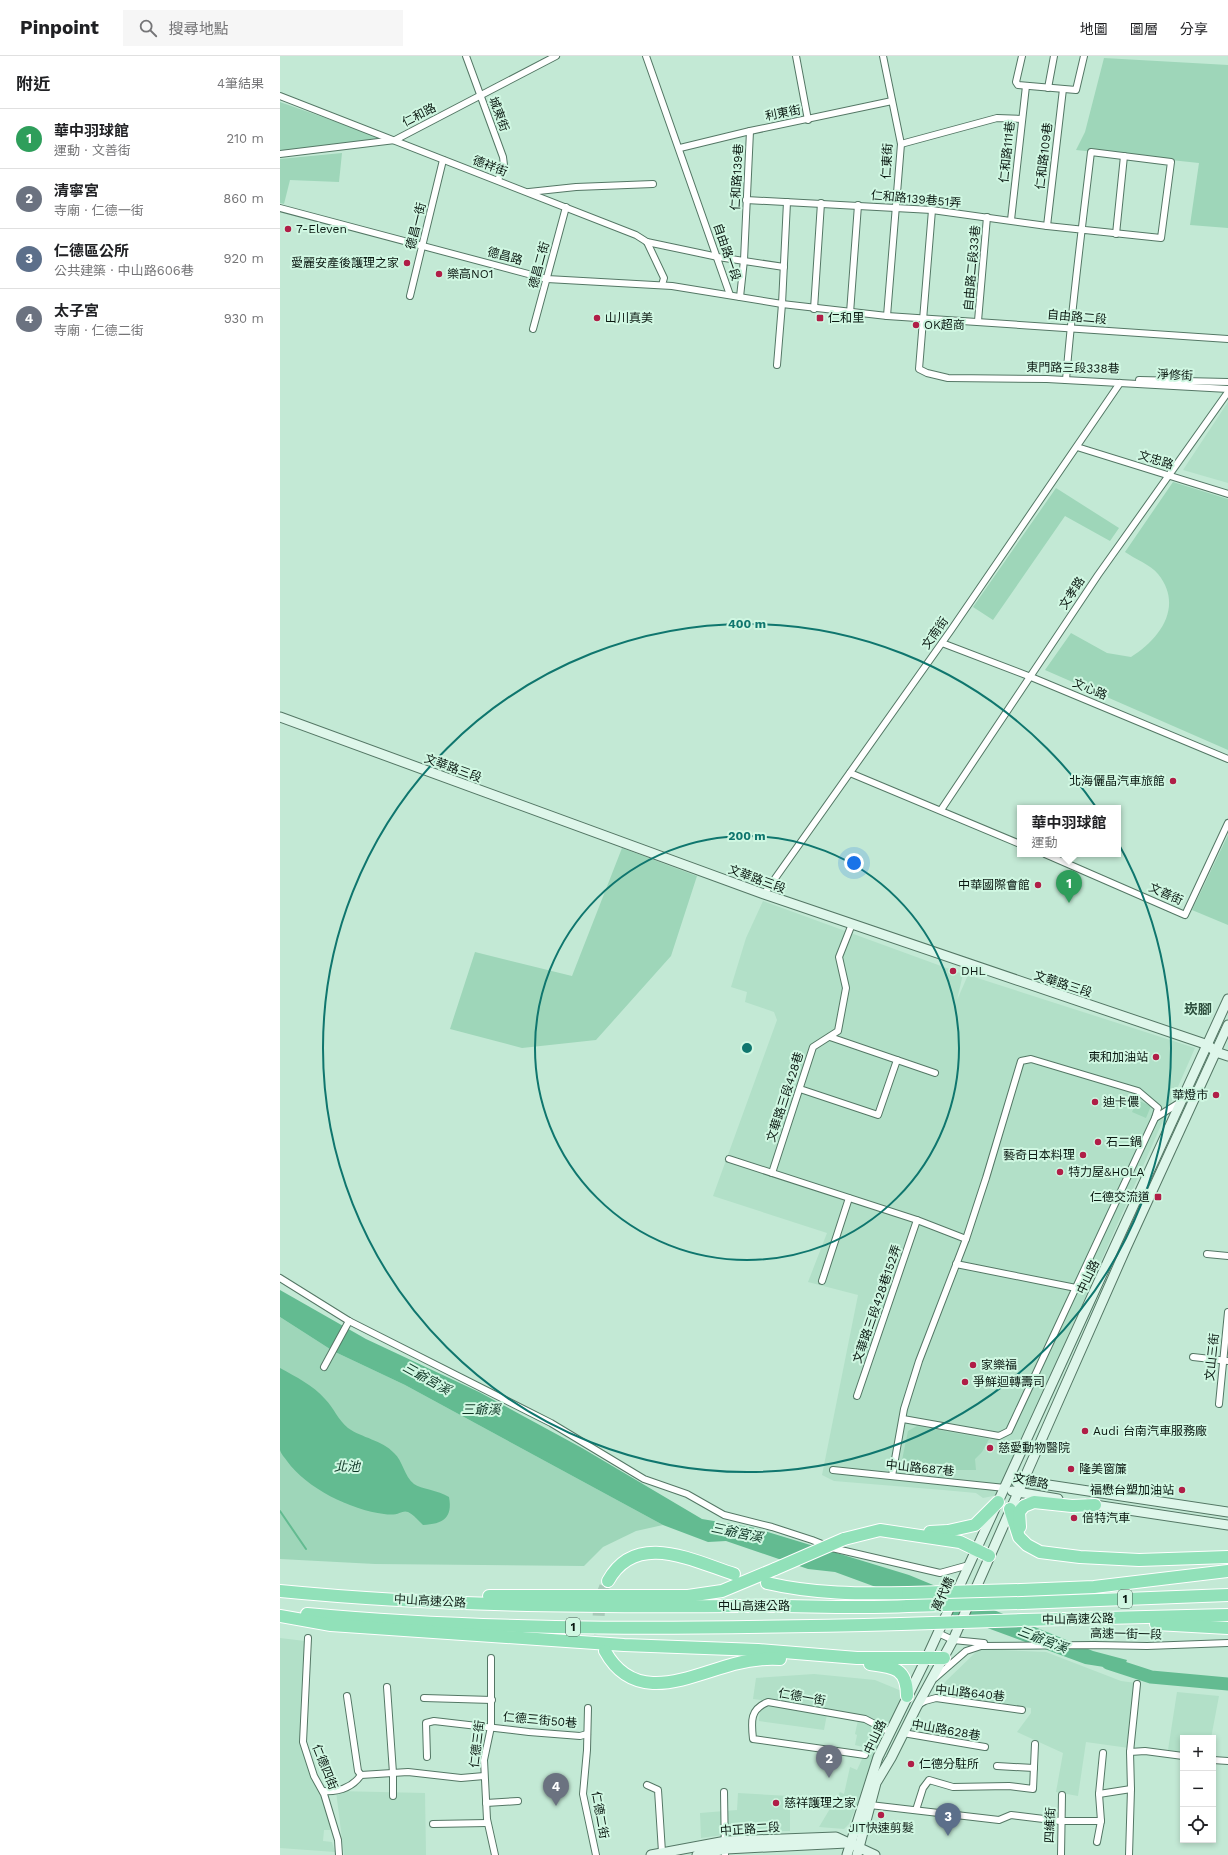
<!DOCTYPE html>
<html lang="zh-TW">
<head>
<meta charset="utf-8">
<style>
	:root { --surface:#fff; --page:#f6f6f6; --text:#202124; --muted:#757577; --line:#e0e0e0; --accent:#2563eb }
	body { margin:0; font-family:"Work Sans","Noto Sans TC",sans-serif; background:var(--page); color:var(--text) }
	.controls { position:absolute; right:12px; bottom:12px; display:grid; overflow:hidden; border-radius:0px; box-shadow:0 2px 6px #0003 }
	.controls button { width:36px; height:36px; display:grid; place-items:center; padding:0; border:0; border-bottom:1px solid var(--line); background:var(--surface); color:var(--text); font:20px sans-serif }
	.you { position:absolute; left:574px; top:807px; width:14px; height:14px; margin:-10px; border:3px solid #fff; border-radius:50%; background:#1a73e8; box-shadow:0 0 0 6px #1a73e833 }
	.badge { display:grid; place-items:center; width:26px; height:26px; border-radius:50%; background:var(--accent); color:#fff; font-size:13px; font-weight:700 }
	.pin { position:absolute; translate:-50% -33px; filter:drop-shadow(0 1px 2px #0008) }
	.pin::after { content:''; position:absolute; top:21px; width:14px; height:12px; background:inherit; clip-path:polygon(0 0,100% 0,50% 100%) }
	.popup { position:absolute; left:737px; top:749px; width:104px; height:52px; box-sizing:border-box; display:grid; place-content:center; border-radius:0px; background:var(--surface); filter:drop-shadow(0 1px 3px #0005); font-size:13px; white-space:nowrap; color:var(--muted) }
	.popup b { font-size:15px; color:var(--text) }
	.popup::after { content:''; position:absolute; left:50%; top:100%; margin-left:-8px; border:8px solid transparent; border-top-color:var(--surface) }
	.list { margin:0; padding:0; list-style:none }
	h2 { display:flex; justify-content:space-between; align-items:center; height:52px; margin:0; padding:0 16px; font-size:17px }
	h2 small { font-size:13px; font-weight:400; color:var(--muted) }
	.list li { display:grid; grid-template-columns:26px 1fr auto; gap:12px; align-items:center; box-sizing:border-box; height:60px; padding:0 16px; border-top:1px solid var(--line) }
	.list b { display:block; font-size:15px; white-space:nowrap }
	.list p { margin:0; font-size:13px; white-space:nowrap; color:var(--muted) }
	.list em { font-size:13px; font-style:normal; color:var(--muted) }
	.icon { flex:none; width:22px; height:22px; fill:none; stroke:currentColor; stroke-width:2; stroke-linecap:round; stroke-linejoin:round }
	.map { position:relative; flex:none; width:948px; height:1799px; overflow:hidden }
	header { display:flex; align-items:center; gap:24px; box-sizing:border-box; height:56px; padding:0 20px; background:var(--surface); border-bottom:1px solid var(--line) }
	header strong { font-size:19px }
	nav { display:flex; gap:22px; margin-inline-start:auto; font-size:14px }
	.search { width:280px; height:36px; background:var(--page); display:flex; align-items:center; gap:10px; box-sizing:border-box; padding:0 14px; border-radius:0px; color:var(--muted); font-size:15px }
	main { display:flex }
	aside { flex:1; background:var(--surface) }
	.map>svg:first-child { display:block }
</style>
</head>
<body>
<header>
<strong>Pinpoint</strong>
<div class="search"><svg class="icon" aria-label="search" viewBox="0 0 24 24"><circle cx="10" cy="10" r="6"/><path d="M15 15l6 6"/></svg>搜尋地點</div>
<nav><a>地圖</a><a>圖層</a><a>分享</a></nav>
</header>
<main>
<aside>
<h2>附近<small>4筆結果</small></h2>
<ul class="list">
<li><span class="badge" style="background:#2e9e5b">1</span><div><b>華中羽球館</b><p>運動 · 文善街</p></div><em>210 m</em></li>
<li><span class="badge" style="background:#6b7280">2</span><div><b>清寧宮</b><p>寺廟 · 仁德一街</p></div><em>860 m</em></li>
<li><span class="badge" style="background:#5c6f8a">3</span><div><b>仁德區公所</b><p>公共建築 · 中山路606巷</p></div><em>920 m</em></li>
<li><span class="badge" style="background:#6b7280">4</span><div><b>太子宮</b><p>寺廟 · 仁德二街</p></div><em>930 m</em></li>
</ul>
</aside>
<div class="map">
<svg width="948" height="1799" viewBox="0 0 948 1799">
	<rect width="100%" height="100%" fill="#c3e9d5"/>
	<g fill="#b2e0c8">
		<polygon points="948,346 948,427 903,414"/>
		<polygon points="483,845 683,918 677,944 688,919 915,992 718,1439 703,1442 696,1437 663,1434 554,1425 542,1419 578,1239 528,1226 547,1177 433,1140 497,964 494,956 465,946 467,936 451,931 466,882"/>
		<polygon points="0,1582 25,1585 20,1686 22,1687 42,1739 50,1768 50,1774 44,1774 43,1785 52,1786 55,1796 0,1792"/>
		<polygon points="699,1593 766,1596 841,1625 856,1627 849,1692 806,1686 798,1740 776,1736 783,1697 737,1676 751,1657 751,1652 658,1638 666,1625"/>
		<polygon points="534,1618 595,1624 624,1636 569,1768 564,1773 539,1771 560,1736 564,1738 570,1711 577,1714 587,1692 575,1689 577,1679 575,1678 578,1664 547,1658 544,1674 479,1665 481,1644 473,1643 476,1622"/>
		<polygon points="897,1636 939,1640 931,1682 903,1682 903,1696 888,1694"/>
		<polygon points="56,1735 145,1737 146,1799 64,1799"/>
		<polygon points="458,1737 510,1740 510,1775 465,1776 421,1782 420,1757 457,1754"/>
	</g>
	<g fill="#9ed6b9">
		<polygon points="824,2 948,9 948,172 910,169 919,107 796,94 805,76"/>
		<polygon points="0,46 105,83 0,95"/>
		<polygon points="62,97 59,126 10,124 4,148 0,147 0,103"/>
		<path d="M893 426 948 443V694L765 614 791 577 827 597 851 601C880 583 904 550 878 518 871 509 855 503 845 496Z"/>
		<polygon points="776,432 839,472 830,485 785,460 713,564 693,551"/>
		<polygon points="948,779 948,869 912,854"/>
		<polygon points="342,792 417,820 391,900 316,984 242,992 170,973 195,896 292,920"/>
		<polygon points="857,1044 871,1050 866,1062 852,1056"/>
		<polygon points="0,1261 53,1295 125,1329 383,1469 356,1475 323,1491 304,1510 95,1508 0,1503"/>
		<polygon points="637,1370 709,1383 702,1396 695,1403 696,1414 625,1414 621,1409 628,1375"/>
	</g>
	<g fill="#63bb91">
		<polygon points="0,1234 86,1283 199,1336 302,1392 422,1463 475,1472 629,1519 813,1595 847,1604 843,1614 805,1608 555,1516 528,1513 446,1485 428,1486 383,1469 125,1329 53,1295 0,1261"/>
		<path d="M0 1312C16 1321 33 1329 45 1343 54 1352 58 1364 68 1372 82 1382 102 1384 114 1397 123 1405 124 1420 134 1428 141 1433 158 1434 169 1441 173 1462 163 1468 143 1469 120 1444 127 1462 104 1458 71 1454 26 1432 7 1405 5 1402 1 1398 0 1394 0 1388 0 1379 0 1373 0 1353 0 1332 0 1312Z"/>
	</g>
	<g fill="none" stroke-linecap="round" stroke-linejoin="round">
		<polyline stroke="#63bb91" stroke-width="2" points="0,1455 26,1493"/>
		<polyline stroke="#63bb91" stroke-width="13" points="828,1607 871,1621 948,1628"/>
		<path stroke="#a7cab8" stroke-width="12" stroke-dasharray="12 6" stroke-linecap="butt" d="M325 1595C316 1571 316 1548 328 1525"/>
		<defs>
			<g id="street">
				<polyline points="186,0 223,101 224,109 218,124"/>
				<polyline points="366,0 450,239"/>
				<polyline points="516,0 528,64"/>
				<polyline points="603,0 621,88 607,260"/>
				<polyline points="742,0 736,26 738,29 796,34 804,0"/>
				<polyline points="768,32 774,0"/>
				<polyline points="0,40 356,179 367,186 384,222 382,229"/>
				<polyline points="621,88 717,62 742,63"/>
				<polyline points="400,92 470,75 612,45"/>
				<polyline points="0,98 115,84 276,0"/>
				<polyline points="249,136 296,131 373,128"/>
				<path d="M466 144 652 154 767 170 881 182 891 106 811 96C802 172 792 248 786 324"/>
				<polyline points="0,152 267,223 392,230 502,248 607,260 948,283"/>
				<polyline points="652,154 639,313 647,317 668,322 767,323 948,333"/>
				<polyline points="731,164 746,30"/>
				<polyline points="767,170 783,33"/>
				<polyline points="836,178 844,100"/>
				<polyline points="367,186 438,201 504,211"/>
				<polyline points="130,240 163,104"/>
				<polyline points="460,241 464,204 470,75"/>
				<polyline points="534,253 541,147"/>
				<polyline points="570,257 578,149"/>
				<polyline points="698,265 707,161"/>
				<polyline points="253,273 286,151"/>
				<polyline points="497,309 502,248 507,146"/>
				<polyline points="859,324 948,326"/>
				<polyline points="797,391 948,438"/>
				<polyline points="662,587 751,621 948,703"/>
				<polyline points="570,717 740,788"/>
				<polyline points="661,754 818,519 948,336"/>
				<polyline points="765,798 905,859 948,767"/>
				<polyline points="484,838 671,574 840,327"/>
				<polyline points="550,981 655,1017"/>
				<polyline points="520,1033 598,1059 617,1004"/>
				<polyline points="449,1103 637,1164 686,1183"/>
				<polyline points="492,1117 533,991 558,975 566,932 559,901 572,868"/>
				<polyline points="927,1198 948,1200"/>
				<polyline points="676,1208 796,1232"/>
				<polyline points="0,1222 69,1265 271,1367 364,1423 407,1438 444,1459 492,1471 532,1484 552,1492 660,1517 689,1509"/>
				<polyline points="542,1225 569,1142"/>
				<polyline points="913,1301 948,1305"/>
				<polyline points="44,1311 69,1265"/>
				<polyline points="577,1340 637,1164"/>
				<polyline points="939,1348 948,1256"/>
				<polyline points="623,1363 719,1380 729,1375 875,1062 899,1047"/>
				<polyline points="553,1414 725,1432"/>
				<polyline points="612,1420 624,1353 639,1305 686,1183 706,1122 741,1005 751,1003 858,1035 878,1052 875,1062"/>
				<polyline points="658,1577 673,1584 704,1587"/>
				<polyline points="28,1582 23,1686 34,1720 44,1738 58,1784 59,1799"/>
				<polyline points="211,1602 211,1671 204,1704 207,1763 215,1799"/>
				<polyline points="655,1622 686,1595 701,1590 814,1589 867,1590 948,1587"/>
				<polyline points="107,1631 113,1717 113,1740"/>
				<polyline points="67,1640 78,1715 81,1719"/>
				<polyline points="144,1642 212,1644"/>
				<polyline points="638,1649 645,1645 656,1642 742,1654"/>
				<polyline points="308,1652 307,1694 303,1738 316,1799"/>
				<polyline points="623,1677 705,1691"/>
				<polyline points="850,1696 865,1695 903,1700"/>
				<path d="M585 1699 473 1683C471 1665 470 1653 488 1646L585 1663 610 1676"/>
				<polyline points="147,1701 146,1667 154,1665 249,1676 300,1680 307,1678"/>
				<polyline points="933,1704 948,1705"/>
				<polyline points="717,1710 754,1712"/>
				<polyline points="367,1729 378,1734 382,1796"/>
				<path d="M43 1735C58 1736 72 1732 81 1719L128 1716 181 1722 204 1720"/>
				<polyline points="444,1736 445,1799"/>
				<polyline points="819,1738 851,1733"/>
				<polyline points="206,1747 238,1745"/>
				<polyline points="590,1749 719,1764 731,1759 780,1765 821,1765"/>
				<polyline points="636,1754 643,1732 649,1724 673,1731 729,1730 753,1733 755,1688"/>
				<polyline points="153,1768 207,1767"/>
				<polyline points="817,1786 821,1765 819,1738 823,1697"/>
				<polyline points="781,1799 782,1739"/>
				<polyline points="849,1799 851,1733 850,1696 857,1628"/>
			</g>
			<g id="secondary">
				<polyline points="0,661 484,838 928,989 936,996 948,1000"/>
				<polyline points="737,1427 742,1425 948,1456"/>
				<polyline points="732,1435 778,1443"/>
				<polyline points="808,1448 948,1469"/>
				<polyline points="371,1799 446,1785 556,1781 595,1799"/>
				<polyline points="417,1799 446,1793 567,1787"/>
				<polyline points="567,1799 598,1701 647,1601 948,943"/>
				<polyline points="577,1799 596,1727 611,1702 637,1650 673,1584 846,1192 948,969"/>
			</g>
			<g id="highway">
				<polyline points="730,1453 739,1481 747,1489 760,1496 800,1501 859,1504 948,1501"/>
				<polyline points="740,1471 739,1456 744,1450 754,1446 792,1450 815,1449"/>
				<polyline points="650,1476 668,1475 695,1469 718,1446"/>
				<polyline points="564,1483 600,1474 680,1486 709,1500"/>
				<path d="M328 1525C356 1474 413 1505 454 1518"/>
				<path d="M487 1527C534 1538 580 1538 628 1537"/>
				<polyline points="741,1534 814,1531 948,1515"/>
				<path d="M0 1535C153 1550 307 1551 461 1550 517 1549 572 1553 628 1550"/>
				<polyline points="209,1540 408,1540 442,1535 495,1513"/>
				<polyline points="742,1547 948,1539"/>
				<path d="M27 1558C224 1576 423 1573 621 1568"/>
				<polyline points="0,1560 51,1569 344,1589 478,1594 577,1602 664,1602"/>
				<polyline points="743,1564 948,1559"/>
				<polyline points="876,1568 948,1572"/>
				<path d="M325 1595C355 1650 409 1620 454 1608 469 1604 484 1602 500 1603"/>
				<path d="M590 1608C614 1611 627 1612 627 1640"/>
			</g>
		</defs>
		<use href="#street" stroke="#547765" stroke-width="8"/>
		<use href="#secondary" stroke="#547765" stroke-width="11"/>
		<use href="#highway" stroke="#fff" stroke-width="14"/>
		<use href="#street" stroke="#fff" stroke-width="6"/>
		<use href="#secondary" stroke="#def6ea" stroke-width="9"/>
		<use href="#highway" stroke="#91e1b9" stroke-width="12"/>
		<defs>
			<g id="highway-bridge">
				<polyline points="495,1513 564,1483"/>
				<polyline points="628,1537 741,1534"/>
				<polyline points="628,1550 742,1547"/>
				<polyline points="621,1568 743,1564"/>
			</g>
		</defs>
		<use href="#highway-bridge" stroke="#fff" stroke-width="14" stroke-linecap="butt"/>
		<use href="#highway-bridge" stroke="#91e1b9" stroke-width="12"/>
	</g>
	<g fill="none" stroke="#0f766e" stroke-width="2">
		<circle cx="467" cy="992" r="212"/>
		<circle cx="467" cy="992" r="424"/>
	</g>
	<g fill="#b01e47" stroke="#d0f7e2" stroke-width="1.5">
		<circle cx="8" cy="173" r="4"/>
		<circle cx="127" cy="207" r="4"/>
		<circle cx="159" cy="218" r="4"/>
		<circle cx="317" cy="262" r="4"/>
		<rect x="536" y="258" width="8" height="8" rx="2"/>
		<circle cx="636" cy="269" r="4"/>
		<circle cx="893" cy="725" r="4"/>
		<circle cx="758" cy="829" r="4"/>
		<circle cx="673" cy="915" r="4"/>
		<circle cx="876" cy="1001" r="4"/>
		<circle cx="936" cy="1039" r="4"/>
		<circle cx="815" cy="1046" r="4"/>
		<circle cx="818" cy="1086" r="4"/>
		<circle cx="803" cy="1099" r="4"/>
		<circle cx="780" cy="1116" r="4"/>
		<rect x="874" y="1137" width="8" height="8" rx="2"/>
		<circle cx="693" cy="1309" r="4"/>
		<circle cx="685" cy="1326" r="4"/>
		<circle cx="805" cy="1375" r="4"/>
		<circle cx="710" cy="1392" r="4"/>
		<circle cx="791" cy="1413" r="4"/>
		<circle cx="902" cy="1434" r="4"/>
		<circle cx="794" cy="1462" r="4"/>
		<circle cx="631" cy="1708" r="4"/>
		<circle cx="496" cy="1747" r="4"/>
		<circle cx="601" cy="1759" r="4"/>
	</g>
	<g text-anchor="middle" stroke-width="4" stroke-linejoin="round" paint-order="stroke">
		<g fill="#d0f7e2" stroke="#455b50" stroke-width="1">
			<rect x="838" y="1534" width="14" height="18" rx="3"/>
			<rect x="286" y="1562" width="14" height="18" rx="3"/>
		</g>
		<g font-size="11" font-weight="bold" fill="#0a1811">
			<text x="845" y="1547">1</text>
			<text x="293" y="1575">1</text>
		</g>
		<g font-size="12" fill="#0a1811" stroke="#d0f7e2">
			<text transform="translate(503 57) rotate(-11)" y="4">利東街</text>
			<text transform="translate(219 58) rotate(70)" y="4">城東街</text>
			<text transform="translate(139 59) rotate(-27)" y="4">仁和路</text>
			<text transform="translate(727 96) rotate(-84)" y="4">仁和路111巷</text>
			<text transform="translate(764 100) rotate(-83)" y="4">仁和路109巷</text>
			<text transform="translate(607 105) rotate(-87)" y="4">仁東街</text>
			<text transform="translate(210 110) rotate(21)" y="4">德祥街</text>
			<text transform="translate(457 121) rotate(-87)" y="4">仁和路139巷</text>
			<text transform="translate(636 143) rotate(5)" y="4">仁和路139巷51弄</text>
			<text transform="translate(136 170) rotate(-76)" y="4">德昌一街</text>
			<text transform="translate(447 196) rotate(71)" y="4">自由路一段</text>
			<text transform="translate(225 200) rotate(15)" y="4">德昌路</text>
			<text transform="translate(259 209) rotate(-75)" y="4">德昌二街</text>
			<text transform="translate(692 212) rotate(-85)" y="4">自由路二段33巷</text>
			<text transform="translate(797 261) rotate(5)" y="4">自由路二段</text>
			<text transform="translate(793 312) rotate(1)" y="4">東門路三段338巷</text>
			<text transform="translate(895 319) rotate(3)" y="4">淨修街</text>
			<text transform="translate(876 404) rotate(17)" y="4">文忠路</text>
			<text transform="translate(792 537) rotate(-57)" y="4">文孝路</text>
			<text transform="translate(655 577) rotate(-55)" y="4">文南街</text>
			<text transform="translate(810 633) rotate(23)" y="4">文心路</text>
			<text transform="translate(173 712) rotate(20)" y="4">文華路三段</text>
			<text transform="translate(477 823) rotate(20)" y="4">文華路三段</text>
			<text transform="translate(886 838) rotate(24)" y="4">文善街</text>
			<text transform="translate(783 928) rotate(18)" y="4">文華路三段</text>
			<text transform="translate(505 1041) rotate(-72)" y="4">文華路三段428巷</text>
			<text transform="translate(808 1221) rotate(-65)" y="4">中山路</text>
			<text transform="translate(597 1248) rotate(-71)" y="4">文華路三段428巷152弄</text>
			<text transform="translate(932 1301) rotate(-84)" y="4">文山三街</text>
			<text transform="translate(640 1412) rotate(6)" y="4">中山路687巷</text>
			<text transform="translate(751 1425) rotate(12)" y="4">文德路</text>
			<text transform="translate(663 1538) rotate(-66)" y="4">萬代橋</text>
			<text transform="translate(150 1545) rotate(3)" y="4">中山高速公路</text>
			<text x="474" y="1554">中山高速公路</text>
			<text transform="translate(798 1563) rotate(-1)" y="4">中山高速公路</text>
			<text transform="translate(846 1578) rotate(1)" y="4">高速一街一段</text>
			<text transform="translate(690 1637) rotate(6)" y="4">中山路640巷</text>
			<text transform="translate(522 1641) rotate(10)" y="4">仁德一街</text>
			<text transform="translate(260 1664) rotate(5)" y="4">仁德三街50巷</text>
			<text transform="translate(666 1674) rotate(10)" y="4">中山路628巷</text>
			<text transform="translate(595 1681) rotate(-65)" y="4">中山路</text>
			<text transform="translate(197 1688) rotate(-83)" y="4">仁德三街</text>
			<text transform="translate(45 1711) rotate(68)" y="4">仁德四街</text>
			<text transform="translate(320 1759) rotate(80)" y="4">仁德二街</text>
			<text transform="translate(770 1769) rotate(-88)" y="4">四維街</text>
			<text transform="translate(470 1773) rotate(-4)" y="4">中正路二段</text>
		</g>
		<g font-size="12" fill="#0a1811" stroke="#d0f7e2" text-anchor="start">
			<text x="16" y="177">7-Eleven</text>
			<text x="119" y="211" text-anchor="end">愛麗安產後護理之家</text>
			<text x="167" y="222">樂高NO1</text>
			<text x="325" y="266">山川真美</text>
			<text x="548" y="266">仁和里</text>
			<text x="644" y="273">OK超商</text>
			<text x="885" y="729" text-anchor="end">北海儷晶汽車旅館</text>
			<text x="750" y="833" text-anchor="end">中華國際會館</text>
			<text x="681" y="919">DHL</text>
			<text x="868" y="1005" text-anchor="end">東和加油站</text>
			<text x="928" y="1043" text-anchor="end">華燈市</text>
			<text x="823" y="1050">迪卡儂</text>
			<text x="826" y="1090">石二鍋</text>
			<text x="795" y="1103" text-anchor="end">藝奇日本料理</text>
			<text x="788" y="1120">特力屋&amp;HOLA</text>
			<text x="870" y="1145" text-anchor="end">仁德交流道</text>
			<text x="701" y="1313">家樂福</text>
			<text x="693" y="1330">爭鮮迴轉壽司</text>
			<text x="813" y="1379">Audi 台南汽車服務廠</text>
			<text x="718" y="1396">慈愛動物醫院</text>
			<text x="799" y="1417">隆美窗簾</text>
			<text x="894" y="1438" text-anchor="end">福懋台塑加油站</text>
			<text x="802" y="1466">倍特汽車</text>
			<text x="639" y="1712">仁德分駐所</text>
			<text x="504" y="1751">慈祥護理之家</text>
			<text x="601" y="1776" text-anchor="middle">JIT快速剪髮</text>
		</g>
		<g font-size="13" font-style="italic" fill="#0c3423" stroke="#d0f7e2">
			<text transform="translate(147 1322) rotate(29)" y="5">三爺宮溪</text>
			<text x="201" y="1358">三爺溪</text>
			<text x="67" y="1415">北池</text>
			<text transform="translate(457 1476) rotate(12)" y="5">三爺宮溪</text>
			<text transform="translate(763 1583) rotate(21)" y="5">三爺宮溪</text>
		</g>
		<g font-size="14" font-weight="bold" fill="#2d4f3e" stroke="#d0f7e2">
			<text x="918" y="958">崁腳</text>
		</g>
	</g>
	<circle cx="467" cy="992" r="6" fill="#0f766e" stroke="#d0f7e2" stroke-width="2"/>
	<g font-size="12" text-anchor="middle" font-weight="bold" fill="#0f766e" stroke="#d0f7e2" stroke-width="4" stroke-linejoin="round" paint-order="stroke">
		<text x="467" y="572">400 m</text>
		<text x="467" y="784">200 m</text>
	</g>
</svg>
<div class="controls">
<button>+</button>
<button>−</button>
<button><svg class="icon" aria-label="locate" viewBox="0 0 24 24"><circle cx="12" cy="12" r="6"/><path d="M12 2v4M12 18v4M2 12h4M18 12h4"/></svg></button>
</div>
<div class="you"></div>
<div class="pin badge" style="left:789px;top:847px;background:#2e9e5b">1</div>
<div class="popup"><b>華中羽球館</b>運動</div>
<div class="pin badge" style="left:549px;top:1722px;background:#6b7280">2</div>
<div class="pin badge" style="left:668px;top:1780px;background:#5c6f8a">3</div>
<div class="pin badge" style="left:276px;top:1750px;background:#6b7280">4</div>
</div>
</main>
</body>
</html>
